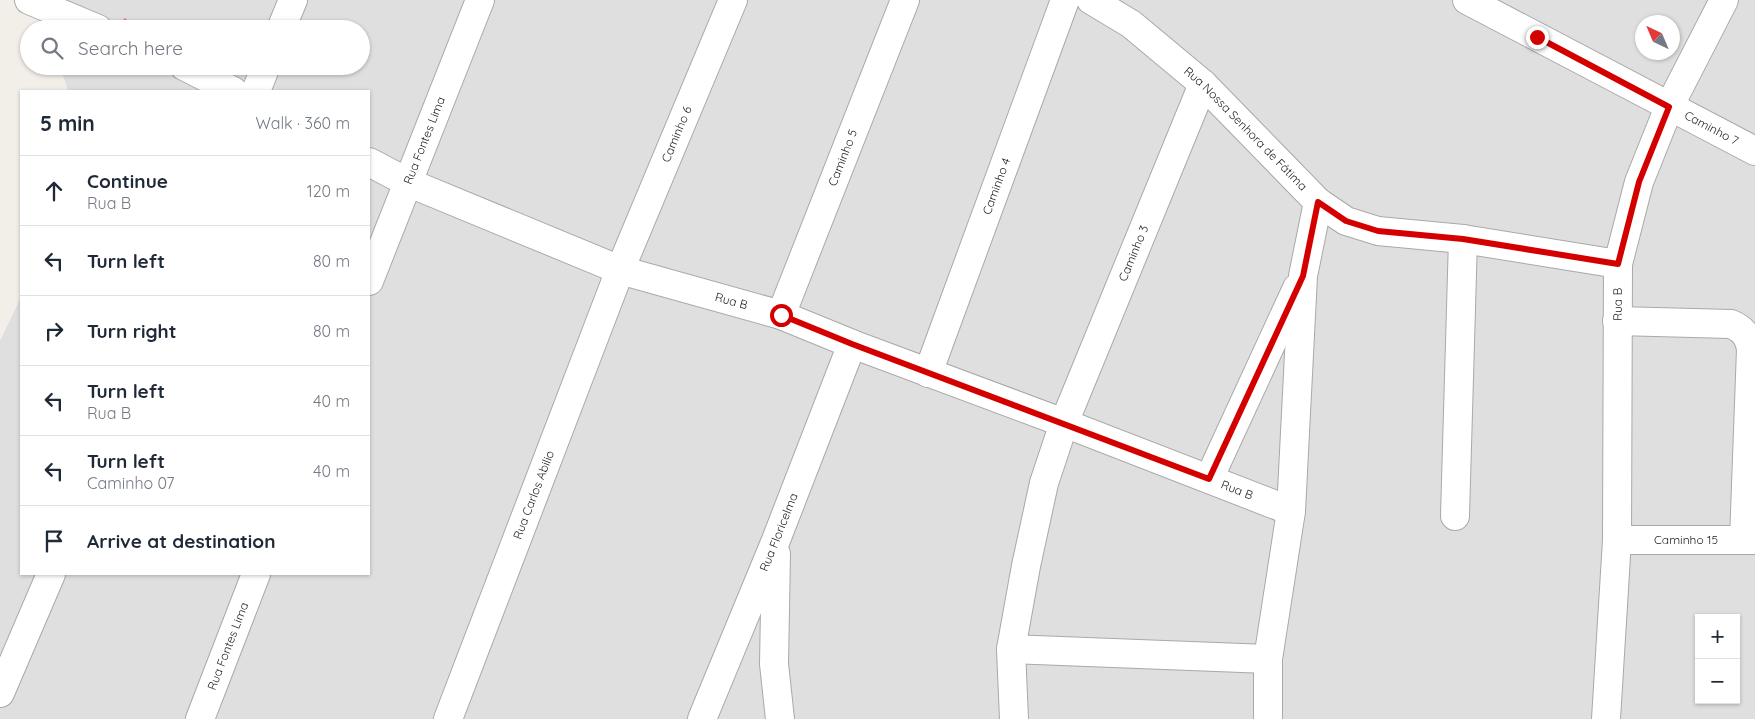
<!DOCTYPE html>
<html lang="en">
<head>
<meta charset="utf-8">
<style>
	:root { --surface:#fff; --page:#f2f2f3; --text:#1f2937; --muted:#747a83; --line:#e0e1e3 }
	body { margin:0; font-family:Quicksand,sans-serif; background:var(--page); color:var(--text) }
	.controls { position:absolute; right:15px; bottom:15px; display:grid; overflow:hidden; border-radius:0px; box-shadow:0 1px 4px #0004 }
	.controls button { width:45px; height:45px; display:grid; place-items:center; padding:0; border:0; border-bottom:1px solid var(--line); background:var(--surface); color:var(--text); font:25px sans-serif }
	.compass { position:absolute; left:1635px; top:15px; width:45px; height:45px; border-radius:50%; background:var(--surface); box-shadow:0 1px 4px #0004; rotate:316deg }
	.stop { position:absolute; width:15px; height:15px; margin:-11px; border:4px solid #d40000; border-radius:50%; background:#fff }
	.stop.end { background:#d40000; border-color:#fff; box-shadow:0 1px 5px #0008 }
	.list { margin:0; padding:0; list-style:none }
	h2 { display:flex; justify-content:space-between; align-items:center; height:65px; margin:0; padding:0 20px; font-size:21px }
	h2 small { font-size:16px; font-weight:400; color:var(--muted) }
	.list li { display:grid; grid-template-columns:32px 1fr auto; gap:15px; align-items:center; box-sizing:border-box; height:70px; padding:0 20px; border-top:1px solid var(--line) }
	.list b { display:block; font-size:19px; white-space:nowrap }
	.list p { margin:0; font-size:16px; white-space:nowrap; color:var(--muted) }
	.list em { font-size:16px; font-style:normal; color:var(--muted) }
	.icon { flex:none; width:28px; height:28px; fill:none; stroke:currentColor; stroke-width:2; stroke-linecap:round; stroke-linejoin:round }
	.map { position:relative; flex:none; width:1755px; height:719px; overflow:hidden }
	.search { position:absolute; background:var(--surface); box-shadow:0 1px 4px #0004; left:20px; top:20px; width:350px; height:55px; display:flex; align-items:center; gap:12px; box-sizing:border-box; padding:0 18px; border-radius:28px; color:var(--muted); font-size:19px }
	.panel { position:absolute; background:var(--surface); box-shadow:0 1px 4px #0004; left:20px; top:90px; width:350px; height:485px; border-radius:0px }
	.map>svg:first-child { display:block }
</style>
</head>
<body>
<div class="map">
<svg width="1755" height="719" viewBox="0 0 1755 719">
	<rect width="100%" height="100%" fill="#f2efe9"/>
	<path fill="#e0dfdf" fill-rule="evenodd" d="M39 0H1755V719H0V341L21 297V574H369V91H68L60 66H361V29H49ZM1642 22H1672V52H1642ZM1699 618H1736V700H1699Z"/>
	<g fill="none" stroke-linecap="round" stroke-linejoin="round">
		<defs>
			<g id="minor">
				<polyline points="29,0 98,29"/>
				<path id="s1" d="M1091 0 1131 24 1203 84 1318 202 1346 221 1378 231 1463 239 1618 264"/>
				<path id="s2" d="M1467 0 1755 151"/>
				<polyline points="281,29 293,0"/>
				<polyline points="184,66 233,91"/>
				<polyline points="256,91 266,66"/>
				<path id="s3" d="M369 162 407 182 620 270 781 315 852 344 1064 423 1291 511"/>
				<path id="s4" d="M369 281 480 0"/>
				<path id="s5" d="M781 315 905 0"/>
				<path d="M1617 321 1731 324C1743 329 1749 336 1751 349L1744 540"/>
				<path id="s6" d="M928 373 1065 0"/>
				<polyline points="1209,479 1297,288"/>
				<polyline points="1455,516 1463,239"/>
				<path id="s7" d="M1617 540H1755"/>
				<polyline points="776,554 774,664 780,719"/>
				<polyline points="1011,649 1268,659"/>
				<polyline points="0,693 51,574"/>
				<path id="s8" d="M200 719 256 574"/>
				<path id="s9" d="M448 719 620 270 733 0"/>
				<path id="s10" d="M702 719 776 540 852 344"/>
				<path id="s11" d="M1014 719 1011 649 1026 566 1044 483 1064 423 1203 84"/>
				<polyline points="1268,719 1268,659 1291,511 1303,276 1318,202"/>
				<path id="s12" d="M1606 719 1617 540 1618 264 1639 182 1669 107 1724 0"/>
			</g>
		</defs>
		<use href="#minor" stroke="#a9a9a9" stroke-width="30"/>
		<polyline stroke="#fa8072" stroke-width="3" stroke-dasharray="2.5 2.5" stroke-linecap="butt" points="124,19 135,29"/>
		<use href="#minor" stroke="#fff" stroke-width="28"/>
	</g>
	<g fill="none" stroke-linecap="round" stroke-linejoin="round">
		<polyline stroke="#d40000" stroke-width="6" points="781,315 852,344 1209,479 1303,276 1318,202 1346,221 1378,231 1463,239 1618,264 1639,182 1669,107 1537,37"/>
	</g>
	<g text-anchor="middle" stroke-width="4" stroke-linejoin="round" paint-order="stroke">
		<g font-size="12" fill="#222" stroke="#fff">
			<text dy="4" stroke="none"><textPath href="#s1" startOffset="202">Rua Nossa Senhora de Fátima</textPath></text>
			<text dy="4" stroke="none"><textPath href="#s2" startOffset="276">Caminho 7</textPath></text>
			<text dy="4" stroke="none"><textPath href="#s9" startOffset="628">Caminho 6</textPath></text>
			<text dy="4" stroke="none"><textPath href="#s4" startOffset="151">Rua Fontes Lima</textPath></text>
			<text dy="4" stroke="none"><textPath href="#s5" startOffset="169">Caminho 5</textPath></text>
			<text dy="4" stroke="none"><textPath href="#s6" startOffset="199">Caminho 4</textPath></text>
			<text dy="4" stroke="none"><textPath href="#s11" startOffset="486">Caminho 3</textPath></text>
			<text dy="4" stroke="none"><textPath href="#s3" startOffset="389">Rua B</textPath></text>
			<text dy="4" stroke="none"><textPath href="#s12" startOffset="415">Rua B</textPath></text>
			<text dy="4" stroke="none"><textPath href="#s3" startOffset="929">Rua B</textPath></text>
			<text dy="4" stroke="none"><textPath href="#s9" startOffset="240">Rua Carlos Abilio</textPath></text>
			<text dy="4" stroke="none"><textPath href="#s10" startOffset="202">Rua Floricelma</textPath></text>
			<text dy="4" stroke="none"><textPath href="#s7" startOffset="69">Caminho 15</textPath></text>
			<text dy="4" stroke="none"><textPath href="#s8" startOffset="78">Rua Fontes Lima</textPath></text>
		</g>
	</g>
</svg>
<div class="controls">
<button>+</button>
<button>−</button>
</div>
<svg class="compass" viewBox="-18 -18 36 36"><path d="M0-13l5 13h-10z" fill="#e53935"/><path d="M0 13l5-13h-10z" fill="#747a83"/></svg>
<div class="stop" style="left:781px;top:315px"></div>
<div class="stop end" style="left:1537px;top:37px"></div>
<div class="search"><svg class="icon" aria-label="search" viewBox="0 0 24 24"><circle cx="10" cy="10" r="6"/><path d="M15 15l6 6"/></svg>Search here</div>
<section class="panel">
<h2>5 min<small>Walk · 360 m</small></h2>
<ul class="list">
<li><svg class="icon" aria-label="ahead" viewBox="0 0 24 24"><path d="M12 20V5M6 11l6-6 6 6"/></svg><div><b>Continue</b><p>Rua B</p></div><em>120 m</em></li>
<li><svg class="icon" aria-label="left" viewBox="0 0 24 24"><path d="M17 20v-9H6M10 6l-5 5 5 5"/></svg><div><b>Turn left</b></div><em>80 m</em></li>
<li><svg class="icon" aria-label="right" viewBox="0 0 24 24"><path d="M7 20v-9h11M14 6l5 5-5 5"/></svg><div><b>Turn right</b></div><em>80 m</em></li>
<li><svg class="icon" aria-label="left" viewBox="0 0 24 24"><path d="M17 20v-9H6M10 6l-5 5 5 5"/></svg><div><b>Turn left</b><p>Rua B</p></div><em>40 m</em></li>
<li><svg class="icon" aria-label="left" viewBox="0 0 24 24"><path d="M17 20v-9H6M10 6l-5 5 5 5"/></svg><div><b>Turn left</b><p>Caminho 07</p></div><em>40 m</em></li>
<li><svg class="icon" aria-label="arrive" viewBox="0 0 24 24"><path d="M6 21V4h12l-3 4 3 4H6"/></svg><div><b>Arrive at destination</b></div></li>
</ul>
</section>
</div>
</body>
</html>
